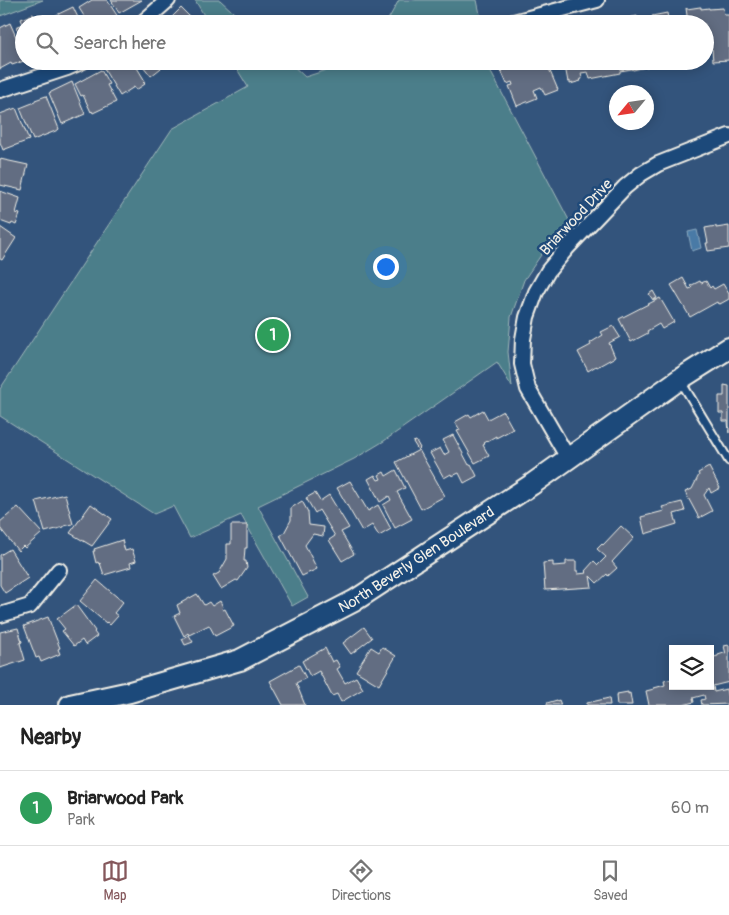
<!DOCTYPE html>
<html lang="en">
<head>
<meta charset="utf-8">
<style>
	:root { --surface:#fff; --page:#f2f2f2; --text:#222; --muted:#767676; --line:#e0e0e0; --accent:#85585c }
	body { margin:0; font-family:Pangolin,sans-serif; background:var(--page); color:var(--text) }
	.controls { position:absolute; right:15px; bottom:15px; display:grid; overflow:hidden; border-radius:0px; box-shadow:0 2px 12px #0003 }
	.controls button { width:45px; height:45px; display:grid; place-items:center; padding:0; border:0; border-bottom:1px solid var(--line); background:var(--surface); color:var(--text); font:25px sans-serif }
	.compass { position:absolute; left:609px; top:85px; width:45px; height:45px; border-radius:50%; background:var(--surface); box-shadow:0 2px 12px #0003; rotate:241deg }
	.you { position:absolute; left:385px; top:266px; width:18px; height:18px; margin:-12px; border:4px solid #fff; border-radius:50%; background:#1a73e8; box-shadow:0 0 0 8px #1a73e833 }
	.badge { display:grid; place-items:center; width:32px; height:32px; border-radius:50%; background:var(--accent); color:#fff; font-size:16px; font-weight:700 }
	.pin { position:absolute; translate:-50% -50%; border:2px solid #fff; box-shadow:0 1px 5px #0006 }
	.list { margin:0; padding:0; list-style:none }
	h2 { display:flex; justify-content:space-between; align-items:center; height:65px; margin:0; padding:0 20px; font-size:21px }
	h2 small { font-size:16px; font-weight:400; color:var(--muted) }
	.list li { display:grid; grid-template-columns:32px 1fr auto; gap:15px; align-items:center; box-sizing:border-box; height:75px; padding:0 20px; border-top:1px solid var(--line) }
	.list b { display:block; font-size:19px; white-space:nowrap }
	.list p { margin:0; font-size:16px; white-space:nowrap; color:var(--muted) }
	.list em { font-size:16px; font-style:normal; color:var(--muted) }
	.icon { flex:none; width:28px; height:28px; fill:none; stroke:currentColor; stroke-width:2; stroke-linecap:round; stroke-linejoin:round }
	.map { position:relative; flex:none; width:729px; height:705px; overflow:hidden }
	.search { position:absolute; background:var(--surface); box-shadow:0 2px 12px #0003; left:15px; right:15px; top:15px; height:55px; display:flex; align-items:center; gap:12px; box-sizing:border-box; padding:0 18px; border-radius:28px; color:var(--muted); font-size:19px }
	.sheet { height:140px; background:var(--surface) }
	nav { display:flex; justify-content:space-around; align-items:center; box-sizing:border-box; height:70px; border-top:1px solid var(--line); background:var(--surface); font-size:14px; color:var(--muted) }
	nav a { display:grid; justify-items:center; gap:2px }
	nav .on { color:var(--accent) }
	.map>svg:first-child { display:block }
</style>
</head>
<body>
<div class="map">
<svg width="729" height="705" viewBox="0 0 729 705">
	<rect width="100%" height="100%" fill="#33547c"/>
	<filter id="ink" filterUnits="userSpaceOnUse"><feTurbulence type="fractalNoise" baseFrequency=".02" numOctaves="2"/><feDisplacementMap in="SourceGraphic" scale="10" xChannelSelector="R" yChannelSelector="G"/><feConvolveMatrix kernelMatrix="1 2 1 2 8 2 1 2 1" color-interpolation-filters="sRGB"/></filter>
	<g filter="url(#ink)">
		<g fill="#4c7e8a" stroke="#a0b8b9">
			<polygon points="0,0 43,0 0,16"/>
			<polygon points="195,0 220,0 246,24 209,24"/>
			<polygon points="399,0 477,0 482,24 384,24 389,18"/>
			<polygon points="232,61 288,61 305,77 330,69 343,61 485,61 570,222 543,252 524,280 511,317 508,352 512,387 497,362 384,441 354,459 258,506 308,597 292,606 241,515 190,538 173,506 154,514 0,416 0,389 172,129 248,87"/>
		</g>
		<polygon fill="#497aa6" stroke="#8daac0" points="697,230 701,248 692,251 688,232"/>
		<g fill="#626d82" stroke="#f4f1e8">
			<polygon points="92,0 107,0 118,17 111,24 103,23 89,24 79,8"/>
			<polygon points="111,0 142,0 119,13"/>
			<polygon points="73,7 81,24 51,24 48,19"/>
			<polygon points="700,7 701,7 701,9 709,8 709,9 723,8 724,15 729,15 729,60 713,61 712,49 705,50 705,24 688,23 686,8 687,9"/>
			<polygon points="181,8 194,21 192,24 169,24 168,23 173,18 172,17"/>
			<polygon points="667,13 669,24 646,24 645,19 653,17 652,16"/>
			<polygon points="33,14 35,17 39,15 43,24 24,24 24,44 16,27 23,24 21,19"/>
			<polygon points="637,16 639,23 645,21 645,24 609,24 623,21 622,19"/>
			<polygon points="10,23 24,55 24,61 12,65 11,63 0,69 0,28"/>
			<polygon points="115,61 133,61 145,81 143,82 145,84 136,90 134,87 120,96 104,69 113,64 112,63"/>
			<polygon points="139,61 170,61 151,76"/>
			<polygon points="497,61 522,61 523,63 526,61 539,61 542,66 547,64 558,90 545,95 541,87 534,90 537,98 517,106 509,86 513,85 512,82 507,84"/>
			<polygon points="564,61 675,61 655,66 655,65 633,70 632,69 620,71 620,73 590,79 588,72 581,73 582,79 580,80 581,81 570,84 570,81 568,82"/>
			<polygon points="101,70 109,84 107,85 116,102 93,113 92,111 91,112 83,95 81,96 75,84"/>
			<polygon points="72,82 85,114 62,124 49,93"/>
			<polygon points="46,96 59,129 58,130 33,140 20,108 35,102 35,100"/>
			<polygon points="16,108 29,140 3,150 0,142 0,114"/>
			<polygon points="0,159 28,165 22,190 0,185"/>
			<polygon points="0,191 20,198 16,213 20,214 16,225 12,223 11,225 0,221"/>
			<polygon points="716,226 716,228 729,226 729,248 708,251 706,243 708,243 705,228"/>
			<polygon points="0,227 16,238 2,260 0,259"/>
			<polygon points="683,278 689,289 692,288 690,286 700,281 701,283 706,281 710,288 712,286 714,289 723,284 729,294 729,299 720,304 720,303 718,304 717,302 690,317 671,285"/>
			<polygon points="653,291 657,298 653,300 649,294"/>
			<polygon points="660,298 674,322 662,329 659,324 647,331 648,333 631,342 619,319"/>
			<polygon points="613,326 620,337 609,343 615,357 597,367 596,366 588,371 578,352 591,345 590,343 603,335 601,332"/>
			<polygon points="724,385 729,386 729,433 728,421 723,421 723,413 719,413 719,396 724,396"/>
			<polygon points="483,410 488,419 503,411 513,429 496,438 496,436 484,443 485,444 483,445 489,456 475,463 457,431 460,430 455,422 469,414 471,417"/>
			<polygon points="453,435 469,465 471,464 477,476 464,483 459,473 452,476 451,474 444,478 430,453 440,448 444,455 449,452 443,440"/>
			<polygon points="416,441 420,448 418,450 413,442"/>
			<polygon points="419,450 445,496 421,509 396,462"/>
			<polygon points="709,467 720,488 711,493 709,488 704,495 712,511 699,518 685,492 692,489 699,475 698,473"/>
			<polygon points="396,470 405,488 397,492 412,519 395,528 383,505 391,500 389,496 380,502 368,479 375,475 378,480 381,479 379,475 384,472 386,476"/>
			<polygon points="350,481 368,511 378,505 391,529 379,536 372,525 362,531 337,488"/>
			<polygon points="315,493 320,501 329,495 349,528 341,532 354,554 342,561 329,540 335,536 319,510 315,513 306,498"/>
			<polygon points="65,494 73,524 64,526 64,527 45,532 36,501"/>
			<polygon points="302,501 308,512 309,525 324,527 323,536 313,534 305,545 317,569 302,576 281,537 281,536 280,536 284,533 291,520 291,508"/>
			<polygon points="682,502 685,511 674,514 677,524 645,534 641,517 664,511 662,507"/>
			<polygon points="91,504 112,519 92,546 70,533"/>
			<polygon points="18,507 42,533 25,548 23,546 18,551 0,528 0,522"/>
			<polygon points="231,525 247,525 247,548 245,548 244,561 246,561 247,568 238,581 236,580 221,589 213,576 219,573 227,559 227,544 231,544"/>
			<polygon points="621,526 634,538 612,562 617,568 608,576 607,574 597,583 590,576 592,587 545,590 543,563 553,562 553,566 566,565 566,561 576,561 576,571 578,571 578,574 587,573 585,571 594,561 598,565 606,557 597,549 602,544 603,545"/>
			<polygon points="122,540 125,551 132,549 136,561 130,563 131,567 104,575 100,563 99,564 98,562 96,563 93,551 95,551 94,549"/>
			<polygon points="10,549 28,578 5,593 0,585 0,555"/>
			<polygon points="97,580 123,602 114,613 118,616 110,625 107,622 106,623 80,601"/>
			<polygon points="197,594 204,605 209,602 212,606 220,601 223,607 222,608 223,610 225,609 234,626 215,636 209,625 189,635 188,633 184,636 174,616 180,613 177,605"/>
			<polygon points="76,605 95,631 94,632 97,636 85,645 82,640 74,646 62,631 65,629 57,619"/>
			<polygon points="48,617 60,648 58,649 60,654 41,662 39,657 36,658 24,626"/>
			<polygon points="364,627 372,638 351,654 343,643"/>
			<polygon points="18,628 22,642 20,643 25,660 0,668 0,632"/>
			<polygon points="189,635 193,642 185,645 182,639"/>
			<polygon points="729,645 729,682 713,686 714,692 726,689 729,704 702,705 701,700 705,699 704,695 693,698 694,702 683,705 649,705 646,691 654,689 654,688 665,685 664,681 673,679 673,686 710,686 710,658 718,656 718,655 724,653 726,654 724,646"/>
			<polygon points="371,647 379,652 382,647 396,656 379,685 356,671"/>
			<polygon points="325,648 332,662 336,660 340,667 337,669 345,683 356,677 363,689 341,702 337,694 332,696 319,671 310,676 302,661"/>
			<polygon points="299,665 306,678 296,683 305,705 283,705 270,681"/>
			<polygon points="628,692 628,694 630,693 632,705 617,705 616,696 618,696 617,694"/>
			<polygon points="609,698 610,705 587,705 587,703"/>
			<polygon points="557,700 557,701 559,700 561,705 547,705 547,703"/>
		</g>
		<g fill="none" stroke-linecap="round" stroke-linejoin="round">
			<defs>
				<polyline id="lane" points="680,380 729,461"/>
				<g id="street">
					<polyline points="141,24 168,0"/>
					<polyline points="506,24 597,0"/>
					<polyline points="0,90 67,68 83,61"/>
					<polyline points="568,458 528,389 522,364 523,339 527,317 536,292 548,271 567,248 625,187 641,174 658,164 729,136"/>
					<polyline points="0,615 30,606 59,570"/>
				</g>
				<g id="secondary">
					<path id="s1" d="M70 705 130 692 240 660 354 601 531 485 680 379 729 348"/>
				</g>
			</defs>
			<use href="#lane" stroke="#f4f1e8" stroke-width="11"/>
			<use href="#street" stroke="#f4f1e8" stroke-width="18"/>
			<use href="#secondary" stroke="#f4f1e8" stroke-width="24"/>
			<use href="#lane" stroke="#1f4a7a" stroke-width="7"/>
			<use href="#street" stroke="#1f4a7a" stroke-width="14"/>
			<use href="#secondary" stroke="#1f4a7a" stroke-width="20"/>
		</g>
	</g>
	<g text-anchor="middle" stroke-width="5" stroke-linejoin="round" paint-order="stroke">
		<g font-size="15" fill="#f4f1e8" stroke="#1f4a7a">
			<text transform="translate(576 217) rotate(-47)" y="5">Briarwood Drive</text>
			<text dy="5" stroke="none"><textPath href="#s1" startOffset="379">North Beverly Glen Boulevard</textPath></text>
		</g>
	</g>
</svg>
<div class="controls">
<button><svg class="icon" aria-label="layers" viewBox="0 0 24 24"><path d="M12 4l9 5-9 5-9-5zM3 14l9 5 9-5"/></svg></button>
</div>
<svg class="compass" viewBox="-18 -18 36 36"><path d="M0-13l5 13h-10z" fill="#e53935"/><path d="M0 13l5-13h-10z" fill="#767676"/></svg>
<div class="you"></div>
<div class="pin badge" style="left:273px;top:335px;background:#2e9e5b">1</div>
<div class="search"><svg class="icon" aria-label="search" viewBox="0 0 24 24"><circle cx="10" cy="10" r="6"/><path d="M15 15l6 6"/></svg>Search here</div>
</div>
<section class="sheet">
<h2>Nearby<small></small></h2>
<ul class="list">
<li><span class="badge" style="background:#2e9e5b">1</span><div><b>Briarwood Park</b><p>Park</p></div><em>60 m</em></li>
</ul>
</section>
<nav>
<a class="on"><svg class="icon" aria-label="map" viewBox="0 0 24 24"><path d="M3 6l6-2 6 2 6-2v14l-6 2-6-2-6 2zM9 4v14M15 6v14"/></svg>Map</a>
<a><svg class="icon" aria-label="directions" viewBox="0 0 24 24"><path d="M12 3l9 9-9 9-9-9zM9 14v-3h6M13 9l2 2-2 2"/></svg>Directions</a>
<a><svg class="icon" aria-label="saved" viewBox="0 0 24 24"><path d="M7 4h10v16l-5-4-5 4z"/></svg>Saved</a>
</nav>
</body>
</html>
